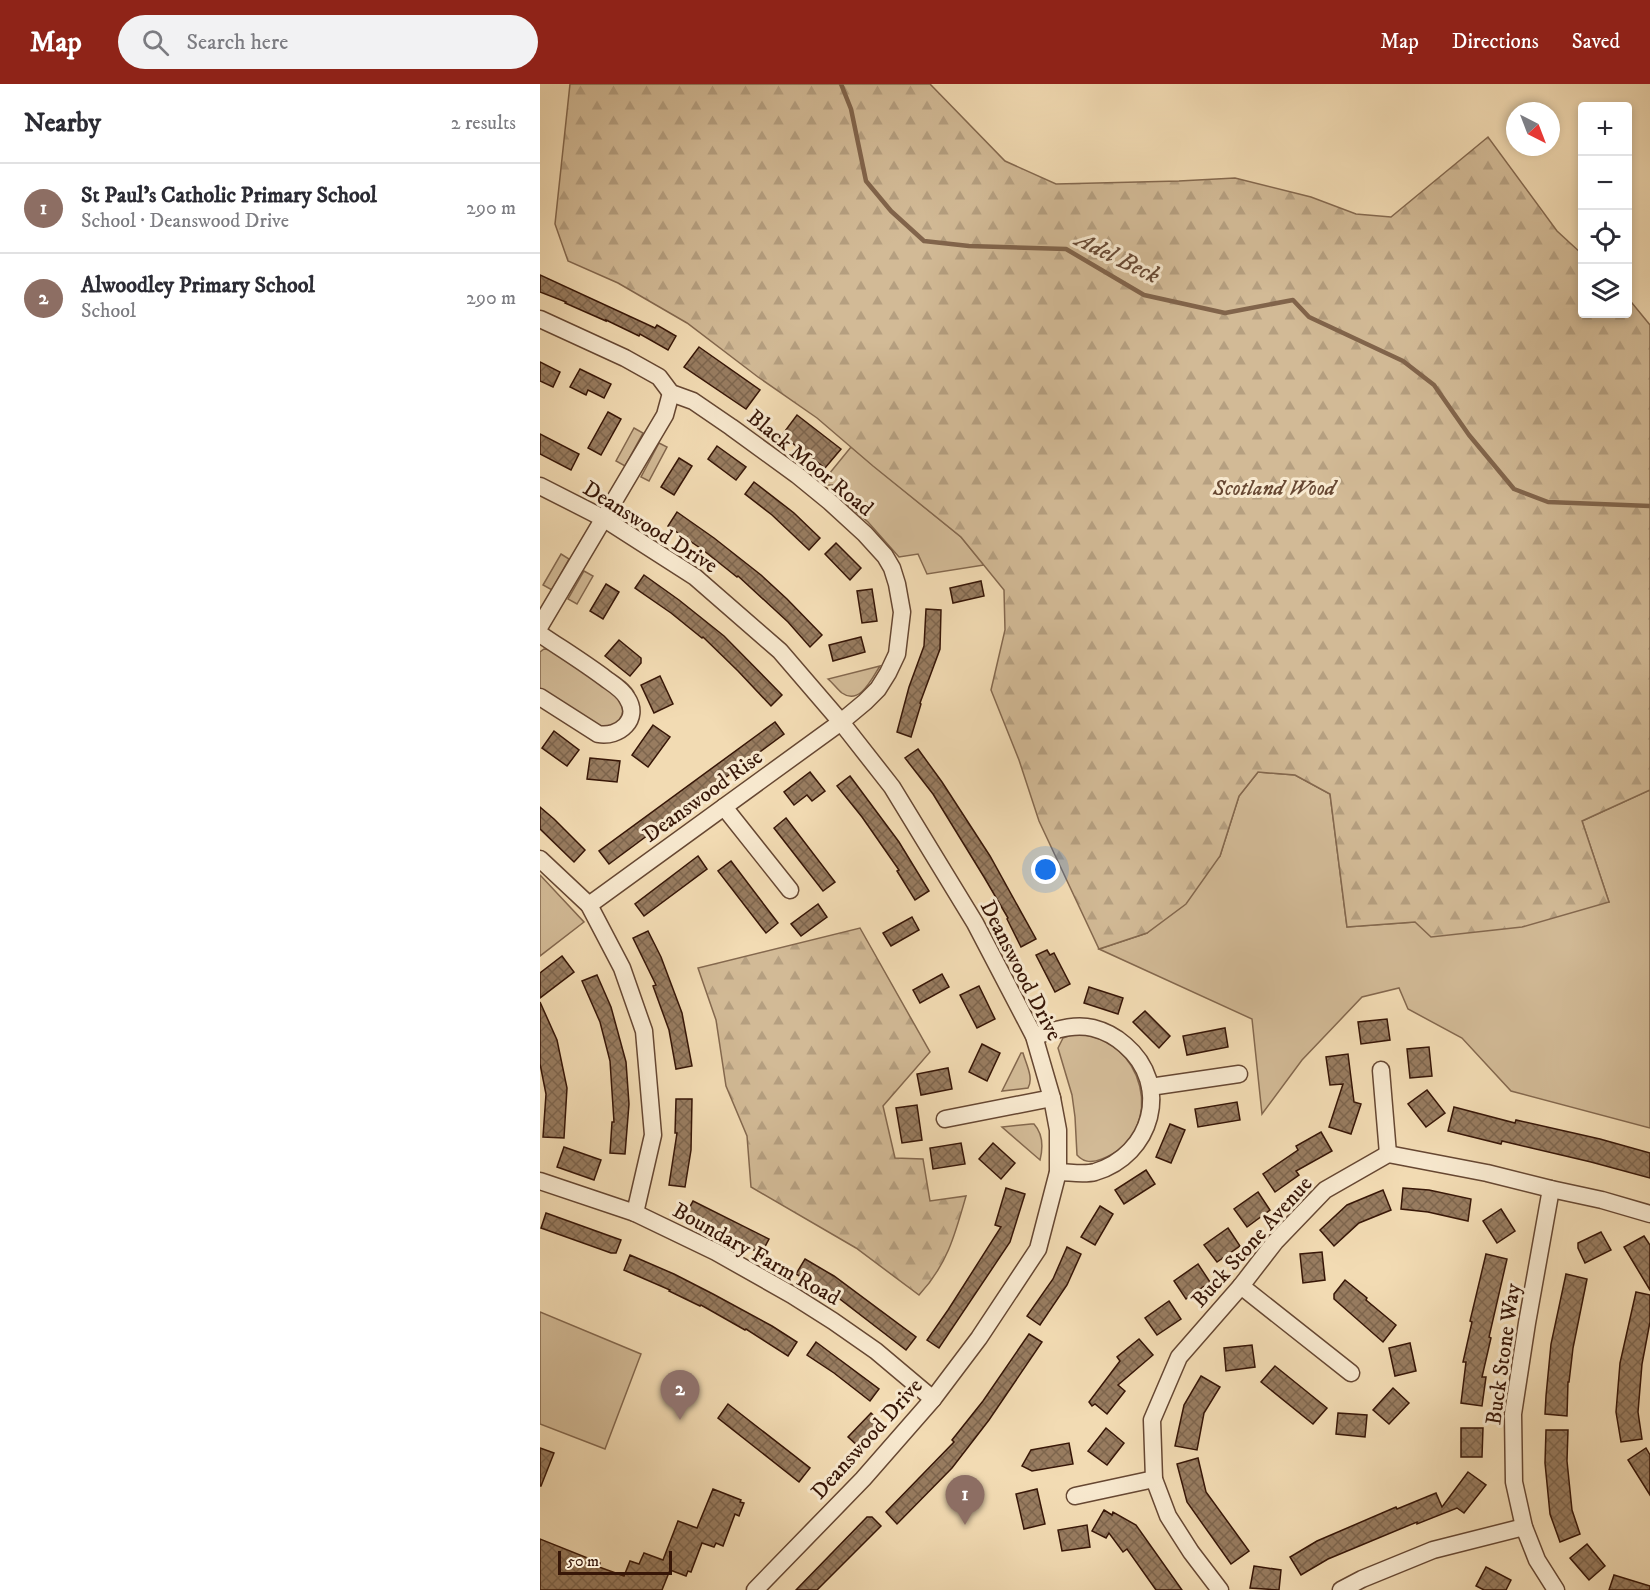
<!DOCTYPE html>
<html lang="en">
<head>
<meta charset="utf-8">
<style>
	:root { --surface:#fff; --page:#f2f2f3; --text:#2b2b33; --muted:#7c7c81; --line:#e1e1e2; --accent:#8f2418 }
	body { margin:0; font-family:"IM FELL DW Pica",serif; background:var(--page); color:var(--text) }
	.controls { position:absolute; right:18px; top:18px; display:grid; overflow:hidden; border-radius:6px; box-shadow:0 3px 9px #0003 }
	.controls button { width:54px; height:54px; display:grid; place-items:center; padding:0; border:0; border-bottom:2px solid var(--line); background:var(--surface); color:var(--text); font:30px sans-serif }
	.compass { position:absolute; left:966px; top:18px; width:54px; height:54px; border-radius:50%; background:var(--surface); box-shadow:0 3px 9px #0003; rotate:138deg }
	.scale { position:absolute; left:18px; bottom:15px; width:114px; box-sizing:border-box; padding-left:6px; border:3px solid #371607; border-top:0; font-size:16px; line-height:21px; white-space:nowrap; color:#371607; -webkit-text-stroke:4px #f7e8ce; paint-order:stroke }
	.you { position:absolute; left:506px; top:786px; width:21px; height:21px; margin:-15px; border:4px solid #fff; border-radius:50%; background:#1a73e8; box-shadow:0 0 0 9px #1a73e833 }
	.badge { display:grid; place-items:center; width:39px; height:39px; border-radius:50%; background:var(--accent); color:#fff; font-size:20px; font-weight:700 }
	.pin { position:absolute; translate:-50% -50px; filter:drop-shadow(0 2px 3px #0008) }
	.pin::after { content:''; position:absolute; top:32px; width:21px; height:18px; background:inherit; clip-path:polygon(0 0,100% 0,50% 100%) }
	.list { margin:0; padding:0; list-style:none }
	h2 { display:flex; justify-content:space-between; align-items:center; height:78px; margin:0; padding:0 24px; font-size:26px }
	h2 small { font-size:20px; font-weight:400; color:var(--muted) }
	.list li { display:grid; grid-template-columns:39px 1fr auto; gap:18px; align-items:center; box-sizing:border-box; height:90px; padding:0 24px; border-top:2px solid var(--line) }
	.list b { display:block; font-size:22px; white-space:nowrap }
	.list p { margin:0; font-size:20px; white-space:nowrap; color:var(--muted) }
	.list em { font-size:20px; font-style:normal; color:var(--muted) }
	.icon { flex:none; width:33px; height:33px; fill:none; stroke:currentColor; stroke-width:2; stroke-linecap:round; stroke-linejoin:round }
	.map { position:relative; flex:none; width:1110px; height:1506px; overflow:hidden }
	header { display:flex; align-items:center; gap:36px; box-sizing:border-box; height:84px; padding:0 30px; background:var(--accent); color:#fff }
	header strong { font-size:28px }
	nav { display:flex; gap:33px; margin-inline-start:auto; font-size:21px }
	.search { width:420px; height:54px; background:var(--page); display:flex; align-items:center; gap:15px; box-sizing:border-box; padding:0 21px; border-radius:33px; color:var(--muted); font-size:22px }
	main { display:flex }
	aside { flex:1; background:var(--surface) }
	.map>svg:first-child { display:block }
</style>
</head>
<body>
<header>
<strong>Map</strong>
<div class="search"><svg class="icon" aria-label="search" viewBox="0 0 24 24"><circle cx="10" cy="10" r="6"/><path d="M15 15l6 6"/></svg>Search here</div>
<nav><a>Map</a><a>Directions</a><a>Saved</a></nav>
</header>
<main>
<aside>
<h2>Nearby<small>2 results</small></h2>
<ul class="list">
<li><span class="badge" style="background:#8d6e63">1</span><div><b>St Paul's Catholic Primary School</b><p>School · Deanswood Drive</p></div><em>290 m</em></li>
<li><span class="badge" style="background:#8d6e63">2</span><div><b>Alwoodley Primary School</b><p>School</p></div><em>290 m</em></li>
</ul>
</aside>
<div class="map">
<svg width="1110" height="1506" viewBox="0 0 1110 1506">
	<defs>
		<pattern id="forest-firs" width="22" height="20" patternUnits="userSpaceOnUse" patternTransform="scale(1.5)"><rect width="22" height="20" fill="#d2ba96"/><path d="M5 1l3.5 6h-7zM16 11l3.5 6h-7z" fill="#b59f80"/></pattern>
		<pattern id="building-cross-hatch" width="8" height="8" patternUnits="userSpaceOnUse" patternTransform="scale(1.5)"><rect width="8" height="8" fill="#987c60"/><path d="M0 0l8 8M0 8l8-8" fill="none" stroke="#7d654d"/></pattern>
	</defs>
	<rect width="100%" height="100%" fill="#f2dbb3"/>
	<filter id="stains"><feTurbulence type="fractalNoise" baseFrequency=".00333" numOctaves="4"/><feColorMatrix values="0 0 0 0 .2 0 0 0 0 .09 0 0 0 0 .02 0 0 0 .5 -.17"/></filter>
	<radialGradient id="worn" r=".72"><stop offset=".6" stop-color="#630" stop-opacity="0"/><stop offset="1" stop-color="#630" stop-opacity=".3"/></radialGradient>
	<g fill="#d2ba96" stroke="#84684e" stroke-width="1.5">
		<polygon points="94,344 103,349 85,382 76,377"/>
		<polygon points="119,359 127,363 109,397 101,393"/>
		<polygon points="311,363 421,453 444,481 387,490 378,470 359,473 328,438 309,422 307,410 297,401 280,401"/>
		<polygon points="21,470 29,475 12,506 3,501"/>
		<polygon points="44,487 53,492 37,520 28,515"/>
		<polygon points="4,565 11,566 71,608 80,616 85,632 70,646 49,639 0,605 0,568"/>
		<path d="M340 582C332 594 320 622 302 609 297 605 293 599 288 595Z"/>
		<polygon points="718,688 755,691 790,710 807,843 875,838 1069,818 1042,737 1110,706 1110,1044 971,1007 922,954 868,925 859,904 822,913 762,976 722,1030 712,935 559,865 607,849 680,772 699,712"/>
		<polygon points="0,791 44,838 0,872"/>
		<path d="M534 950C604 950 630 1048 562 1075 552 1079 544 1079 537 1071L535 1033 532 1011 518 964 523 954Z"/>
		<path d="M481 969H483C486 980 494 994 488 1004L462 1007Z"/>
		<path d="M491 1040H494C503 1050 503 1064 500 1076L462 1043Z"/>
		<polygon points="0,1228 101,1270 65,1365 0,1340"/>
	</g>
	<g fill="url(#forest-firs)" stroke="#84684e" stroke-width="1.5">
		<polygon points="30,0 390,0 465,77 516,100 639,97 695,94 771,113 816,130 851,133 948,53 1017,147 1042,170 1042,230 1088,230 1088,214 1110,241 1110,706 1042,737 1069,818 982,843 891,853 875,838 807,843 790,710 755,691 718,688 699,712 680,772 646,820 607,849 559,865 499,737 479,676 451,606 465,546 464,506 421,453 333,382 277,334 218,293 147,239 78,199 28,177 15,140"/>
		<path d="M320 844 390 968 343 1022 355 1074 383 1075 390 1117 426 1112C415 1151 407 1181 379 1211L316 1164 211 1103 207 1052 186 1002 176 936 158 884Z"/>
	</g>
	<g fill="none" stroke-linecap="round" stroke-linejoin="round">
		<polyline stroke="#81644b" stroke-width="4.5" points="301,0 311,25 326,97 351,127 384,157 429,162 526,165 604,211 685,229 753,216 769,233 863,277 894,301 929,351 974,405 1008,418 1110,422"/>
	</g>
	<g fill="url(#building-cross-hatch)" stroke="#371607" stroke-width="1.5">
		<polygon points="0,191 115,244 117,241 136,252 128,266 100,250 99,252 66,236 66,237 25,219 26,218 0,208"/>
		<polygon points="159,263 220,306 206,325 144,283"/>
		<polygon points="0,278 20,288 13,303 0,297"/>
		<polygon points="40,285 71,300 64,314 48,306 46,311 30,303"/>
		<polygon points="68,328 81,335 61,371 48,364"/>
		<polygon points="257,331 301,365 285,384 242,351"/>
		<polygon points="0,350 39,370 31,386 0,370"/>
		<polygon points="177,362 206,383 196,396 168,375"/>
		<polygon points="139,374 152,382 134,411 121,403"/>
		<polygon points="214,398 254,429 280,454 269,466 232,431 205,410"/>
		<polygon points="137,428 174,454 221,491 247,515 282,551 270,563 248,538 198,492 197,493 163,466 128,442"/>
		<polygon points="296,459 321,484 310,496 285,470"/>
		<polygon points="104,491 139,516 184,552 242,611 231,622 198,587 163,553 162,554 131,529 95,504"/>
		<polygon points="441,497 444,512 413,519 410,504"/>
		<polygon points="66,500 79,508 63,535 50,527"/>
		<polygon points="332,505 337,537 322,539 317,507"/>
		<polygon points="386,525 401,526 400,565 380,619 381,620 371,653 357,648 369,603 384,562"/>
		<polygon points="321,553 325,568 293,577 289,561"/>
		<polygon points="79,556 101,574 101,579 90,592 65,572"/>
		<polygon points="120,592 133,620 114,629 101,601"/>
		<polygon points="235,638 244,650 69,780 59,767"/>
		<polygon points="113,641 130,653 108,683 92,671"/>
		<polygon points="14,647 39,666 27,682 2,664"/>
		<polygon points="378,665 402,698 450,772 496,855 481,863 467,835 468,834 444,793 393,710 365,674"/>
		<polygon points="50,674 80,677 77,698 47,695"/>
		<polygon points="270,688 285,707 272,717 267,711 254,721 244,708"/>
		<polygon points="310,692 359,758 389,807 375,816 357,787 359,786 322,733 297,702"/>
		<polygon points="0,723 14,735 45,766 34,778 0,745"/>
		<polygon points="246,734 295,798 283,807 234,744"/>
		<polygon points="158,772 167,785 104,832 95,820"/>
		<polygon points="191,777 238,839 226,849 178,787"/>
		<polygon points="278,820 287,833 261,852 251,840"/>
		<polygon points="372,833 379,846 351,862 343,849"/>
		<polygon points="108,847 121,873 142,929 152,982 136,985 129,946 113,902 116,901 93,854"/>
		<polygon points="507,866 510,871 514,869 530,900 515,908 496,871"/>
		<polygon points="22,872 34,888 0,914 0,889"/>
		<polygon points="402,890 409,903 380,919 373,906"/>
		<polygon points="57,891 71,923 86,978 89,1020 85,1070 70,1069 72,1038 74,1038 70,977 60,938 42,897"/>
		<polygon points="439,902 455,935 437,944 420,911"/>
		<polygon points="549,903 583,914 578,930 544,919"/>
		<polygon points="0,918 17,956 27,1004 24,1054 3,1053 6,1010 0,980"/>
		<polygon points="605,927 630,952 619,964 593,938"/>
		<polygon points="847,935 850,956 821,960 818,938"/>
		<polygon points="685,944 688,963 647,971 643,952"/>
		<polygon points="442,960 460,969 447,997 429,988"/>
		<polygon points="889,963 892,992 870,994 867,965"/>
		<polygon points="808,970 814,1018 821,1020 811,1050 789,1043 803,1000 790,1001 786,973"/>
		<polygon points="408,984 412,1005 381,1011 377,990"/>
		<polygon points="887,1006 905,1029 886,1043 868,1020"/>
		<polygon points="136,1015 152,1015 151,1066 145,1103 129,1101 137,1049 135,1049"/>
		<polygon points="697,1018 700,1036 658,1043 655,1025"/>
		<polygon points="377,1021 382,1056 362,1059 356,1024"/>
		<polygon points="914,1023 975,1039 976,1036 1060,1055 1110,1069 1110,1094 1051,1078 962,1057 961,1060 908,1047"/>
		<polygon points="630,1040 645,1046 631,1079 616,1073"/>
		<polygon points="781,1048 792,1067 756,1087 759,1091 735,1108 723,1090 758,1066 756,1062"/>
		<polygon points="421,1059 425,1080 393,1085 390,1064"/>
		<polygon points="453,1059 475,1079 461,1095 439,1075"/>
		<polygon points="24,1063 61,1076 54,1096 17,1083"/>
		<polygon points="606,1086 615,1100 584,1120 575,1106"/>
		<polygon points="466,1104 485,1110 470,1158 399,1264 387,1256 408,1226 461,1143 455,1141"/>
		<polygon points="863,1104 889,1106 931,1115 928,1137 888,1128 861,1125"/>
		<polygon points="843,1106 851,1126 819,1139 794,1162 780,1146 807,1121"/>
		<polygon points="718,1108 730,1126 707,1143 694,1125"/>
		<polygon points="153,1117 229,1155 221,1170 177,1146 145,1132"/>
		<polygon points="560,1122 573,1130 555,1161 541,1153"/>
		<polygon points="961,1125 975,1147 957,1159 943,1137"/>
		<polygon points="6,1129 81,1156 76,1169 71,1169 1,1144"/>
		<polygon points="688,1144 700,1162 677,1178 664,1161"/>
		<polygon points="1061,1148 1071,1166 1045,1179 1038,1164 1038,1159"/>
		<polygon points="1104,1152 1110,1161 1110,1206 1084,1163"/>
		<polygon points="527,1163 541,1170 527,1201 500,1241 487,1232 513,1195"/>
		<polygon points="782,1168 785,1196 763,1199 760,1170"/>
		<polygon points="946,1170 967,1175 949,1253 951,1254 942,1293 946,1293 942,1322 921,1319 926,1278 923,1278 932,1238 930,1237"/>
		<polygon points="90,1171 134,1190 173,1210 232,1242 257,1258 248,1272 206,1245 205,1246 161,1221 160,1222 129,1207 130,1206 84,1186"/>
		<polygon points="265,1175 294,1192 376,1253 366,1266 288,1206 287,1208 256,1190"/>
		<polygon points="658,1180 670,1198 646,1215 634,1197"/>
		<polygon points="1026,1190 1047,1195 1033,1264 1029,1298 1028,1298 1027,1332 1005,1330 1006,1312 1011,1260"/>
		<polygon points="805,1196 827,1214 826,1216 856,1241 843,1258 794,1215 794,1210"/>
		<polygon points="1096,1208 1110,1211 1110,1238 1102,1280 1098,1328 1102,1355 1081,1358 1076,1328 1080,1279"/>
		<polygon points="629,1217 641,1235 617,1251 605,1234"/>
		<polygon points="489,1250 502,1258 449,1336 412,1384 357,1440 346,1428 414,1358 412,1356 443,1317"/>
		<polygon points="599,1255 613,1271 578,1301 585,1307 567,1330 555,1320 552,1322 549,1318 580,1277 577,1273"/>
		<polygon points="276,1258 339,1305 330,1317 294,1289 267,1271"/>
		<polygon points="870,1259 876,1287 855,1292 849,1264"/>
		<polygon points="712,1261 715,1283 686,1287 684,1264"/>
		<polygon points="735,1282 787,1324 773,1340 721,1298"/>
		<polygon points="661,1292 680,1303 664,1329 657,1366 635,1362 644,1321"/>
		<polygon points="853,1304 869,1319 849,1340 833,1326"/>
		<polygon points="188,1320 270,1384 259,1398 178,1334"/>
		<polygon points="331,1329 343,1340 320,1364 308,1353"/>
		<polygon points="798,1329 827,1331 825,1353 796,1350"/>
		<polygon points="566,1344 584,1359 567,1381 548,1367"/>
		<polygon points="921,1344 943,1344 942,1373 921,1373"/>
		<polygon points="1006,1346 1028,1346 1027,1377 1032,1426 1040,1450 1020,1458 1010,1430 1005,1379"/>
		<polygon points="529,1359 533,1380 492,1387 482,1382 491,1366"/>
		<polygon points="0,1364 14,1369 1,1402 0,1402"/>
		<polygon points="1106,1364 1110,1371 1110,1411 1088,1376"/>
		<polygon points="658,1374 666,1408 709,1467 691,1480 647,1418 637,1380"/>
		<polygon points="928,1388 946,1401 924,1429 917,1424 877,1440 877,1438 788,1475 761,1491 750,1473 777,1457 856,1423 857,1425 896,1409 902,1423"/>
		<polygon points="173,1405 201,1416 200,1418 204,1419 199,1432 195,1430 183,1462 176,1459 174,1463 162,1459 151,1488 148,1487 146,1492 130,1486 122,1506 0,1506 0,1455 60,1479 59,1483 84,1492 90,1477 99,1480 104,1469 123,1476 138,1437 157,1444"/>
		<polygon points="497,1405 505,1440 484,1445 476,1410"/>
		<polygon points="564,1426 572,1431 573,1428 596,1441 642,1506 616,1506 587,1465 583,1468 569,1449 566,1454 552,1447"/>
		<polygon points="327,1433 332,1433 341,1442 277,1506 256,1506"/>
		<polygon points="547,1441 550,1463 522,1467 518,1446"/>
		<polygon points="1047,1460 1065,1482 1049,1496 1030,1474"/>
		<polygon points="714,1482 741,1486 739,1506 710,1504"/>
		<polygon points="946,1483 971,1496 966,1506 944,1506 936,1502"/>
		<polygon points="1074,1491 1110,1502 1110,1506 1069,1506"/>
	</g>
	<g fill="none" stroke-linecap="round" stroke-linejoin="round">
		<defs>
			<g id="minor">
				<polyline points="0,235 85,274 119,293 131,309 153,317 191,343 257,391 290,418 325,450 345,472 352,484 357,500 362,528 357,570 348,589 338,605 325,618 301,638 49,821"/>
				<polyline points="0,402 63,434 155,493 240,567 301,638 352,703 435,839 494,952 512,1014 518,1046 518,1088 498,1165 439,1254 393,1315 323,1395 215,1506"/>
				<polyline points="0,542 125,331 131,309"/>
				<path d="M0 550C22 565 45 579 66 595 73 600 83 606 87 614 101 635 79 654 58 650L0 613"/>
				<polyline points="184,723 250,806"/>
				<polyline points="0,775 49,821 82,884 104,947 113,1051 95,1129"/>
				<path d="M494 952C513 947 533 939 553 944 565 947 576 953 585 961 632 1001 612 1071 555 1088 544 1091 529 1088 518 1088"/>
				<polyline points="841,986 848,1070"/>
				<polyline points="610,1003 699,990"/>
				<polyline points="405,1035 512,1014"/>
				<polyline points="0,1097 95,1129 176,1168 252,1211 293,1237 336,1267 393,1315"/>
				<polyline points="1011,1105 987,1239 973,1330 974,1398 984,1443 997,1476 1016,1506"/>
				<polyline points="701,1202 811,1289"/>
				<polyline points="535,1412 614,1395"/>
				<polyline points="680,1506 651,1468 628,1432 614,1395 612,1336 639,1273 701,1202 735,1158 785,1106 848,1070 947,1089 1011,1105 1062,1116 1110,1130"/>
				<polyline points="801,1506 822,1495 893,1466 984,1443"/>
			</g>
		</defs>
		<use href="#minor" stroke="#664732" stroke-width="19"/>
		<use href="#minor" stroke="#f7e8ce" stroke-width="16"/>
	</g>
	<g text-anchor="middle" stroke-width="6" stroke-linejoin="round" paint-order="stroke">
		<g font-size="22" fill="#371607" stroke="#f7e8ce">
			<text transform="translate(271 378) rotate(39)" y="8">Black Moor Road</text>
			<text transform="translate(111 442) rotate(32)" y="8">Deanswood Drive</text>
			<text transform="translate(162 711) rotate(-36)" y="8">Deanswood Rise</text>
			<text transform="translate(482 886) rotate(63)" y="8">Deanswood Drive</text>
			<text transform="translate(711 1157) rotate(-48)" y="8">Buck Stone Avenue</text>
			<text transform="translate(217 1169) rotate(29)" y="8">Boundary Farm Road</text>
			<text transform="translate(962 1270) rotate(-82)" y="8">Buck Stone Way</text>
			<text transform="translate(326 1354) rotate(-48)" y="8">Deanswood Drive</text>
		</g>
		<g font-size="22" font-style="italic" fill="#664732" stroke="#f7e8ce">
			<text x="734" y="411">Scotland Wood</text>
		</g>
		<g font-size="24" font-style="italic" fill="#684a35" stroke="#f7e8ce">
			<text transform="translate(578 173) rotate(26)" y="8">Adel Beck</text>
		</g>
	</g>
	<rect width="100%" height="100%" filter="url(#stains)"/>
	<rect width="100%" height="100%" fill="url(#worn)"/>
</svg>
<div class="controls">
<button>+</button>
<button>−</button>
<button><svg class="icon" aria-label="locate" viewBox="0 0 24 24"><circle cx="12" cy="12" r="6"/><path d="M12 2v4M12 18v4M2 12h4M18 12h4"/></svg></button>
<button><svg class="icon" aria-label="layers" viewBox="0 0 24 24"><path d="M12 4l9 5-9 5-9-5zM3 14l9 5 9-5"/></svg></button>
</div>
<svg class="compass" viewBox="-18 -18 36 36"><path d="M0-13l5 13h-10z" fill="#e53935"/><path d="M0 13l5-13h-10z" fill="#7c7c81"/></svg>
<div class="scale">50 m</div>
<div class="you"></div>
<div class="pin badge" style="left:425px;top:1441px;background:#8d6e63">1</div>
<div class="pin badge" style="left:140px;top:1336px;background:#8d6e63">2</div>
</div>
</main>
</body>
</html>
